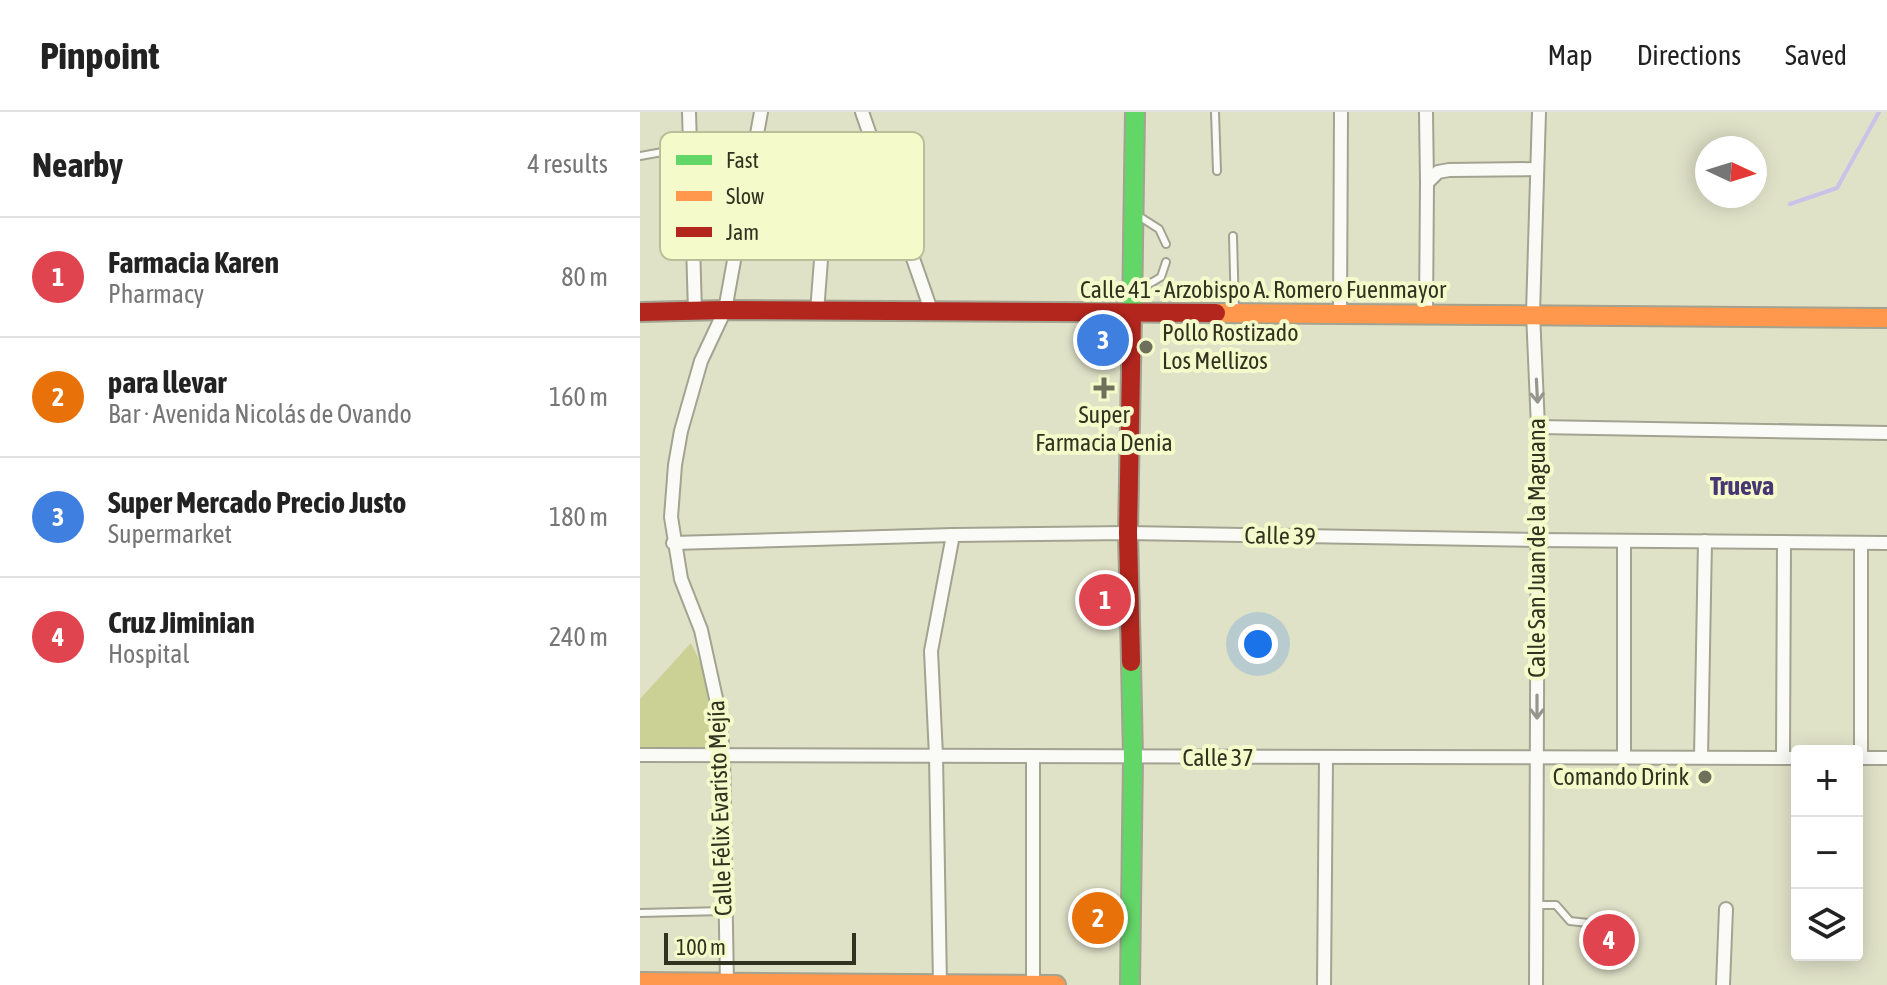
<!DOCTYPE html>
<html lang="en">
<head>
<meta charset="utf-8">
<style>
	:root { --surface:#fff; --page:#f2f2f2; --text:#222; --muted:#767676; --line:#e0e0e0; --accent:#d93025 }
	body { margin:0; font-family:"Asap Condensed",sans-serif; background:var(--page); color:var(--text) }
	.controls { position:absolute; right:24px; bottom:24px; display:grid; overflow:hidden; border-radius:8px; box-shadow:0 4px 20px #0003 }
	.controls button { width:72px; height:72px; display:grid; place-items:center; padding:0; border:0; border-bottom:2px solid var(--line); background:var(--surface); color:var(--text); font:40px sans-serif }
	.compass { position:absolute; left:1055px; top:24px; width:72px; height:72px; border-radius:50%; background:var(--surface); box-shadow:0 4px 20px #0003; rotate:94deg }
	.scale { position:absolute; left:24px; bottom:20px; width:192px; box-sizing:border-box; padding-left:8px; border:4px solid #313320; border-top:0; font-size:22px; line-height:28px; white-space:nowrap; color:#313320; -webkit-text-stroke:6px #f5facb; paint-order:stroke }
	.you { position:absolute; left:618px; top:532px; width:28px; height:28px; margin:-20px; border:6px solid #fff; border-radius:50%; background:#1a73e8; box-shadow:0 0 0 12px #1a73e833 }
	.badge { display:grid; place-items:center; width:52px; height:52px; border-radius:50%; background:var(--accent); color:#fff; font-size:26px; font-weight:700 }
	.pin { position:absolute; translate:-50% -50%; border:4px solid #fff; box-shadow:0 2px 8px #0006 }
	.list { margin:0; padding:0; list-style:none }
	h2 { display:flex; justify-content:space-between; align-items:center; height:104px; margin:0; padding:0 32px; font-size:34px }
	h2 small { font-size:26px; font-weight:400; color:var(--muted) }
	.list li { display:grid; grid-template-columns:52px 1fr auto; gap:24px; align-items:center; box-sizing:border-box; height:120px; padding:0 32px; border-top:2px solid var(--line) }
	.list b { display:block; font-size:30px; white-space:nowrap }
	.list p { margin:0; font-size:26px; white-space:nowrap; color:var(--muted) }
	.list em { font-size:26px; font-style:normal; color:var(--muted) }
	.icon { flex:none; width:44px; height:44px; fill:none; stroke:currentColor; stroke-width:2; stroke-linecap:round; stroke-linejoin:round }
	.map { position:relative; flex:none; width:1247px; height:873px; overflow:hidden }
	header { display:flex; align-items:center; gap:48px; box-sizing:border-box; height:112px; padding:0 40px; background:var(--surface); border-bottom:2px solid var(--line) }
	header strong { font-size:38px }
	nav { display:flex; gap:44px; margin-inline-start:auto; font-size:28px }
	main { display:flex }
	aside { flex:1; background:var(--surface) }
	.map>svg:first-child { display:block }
</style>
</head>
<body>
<header>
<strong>Pinpoint</strong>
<nav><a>Map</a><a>Directions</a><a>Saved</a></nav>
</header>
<main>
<aside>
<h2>Nearby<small>4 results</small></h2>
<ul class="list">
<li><span class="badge" style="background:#e0444e">1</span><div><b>Farmacia Karen</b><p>Pharmacy</p></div><em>80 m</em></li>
<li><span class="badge" style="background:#e8710a">2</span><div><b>para llevar</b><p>Bar · Avenida Nicolás de Ovando</p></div><em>160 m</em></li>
<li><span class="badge" style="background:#3f7fe0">3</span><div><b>Super Mercado Precio Justo</b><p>Supermarket</p></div><em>180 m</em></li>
<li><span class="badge" style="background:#e0444e">4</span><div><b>Cruz Jiminian</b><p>Hospital</p></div><em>240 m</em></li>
</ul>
</aside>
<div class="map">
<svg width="1247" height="873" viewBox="0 0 1247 873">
	<rect width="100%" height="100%" fill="#e0e2c8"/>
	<polygon fill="#cbd094" points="51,531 65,560 75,643 0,643 0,587"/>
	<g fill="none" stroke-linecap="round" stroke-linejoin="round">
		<polyline stroke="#cac2e8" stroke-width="4" points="1150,92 1197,76 1239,0"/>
		<defs>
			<g id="lane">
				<polyline points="575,0 577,59"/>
				<polyline points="0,44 50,35"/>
				<polyline points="497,103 519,117 526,132"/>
				<polyline points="593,124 595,201"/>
				<polyline points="497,179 521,165 526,150"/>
				<polyline points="896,793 916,793 930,809 957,812"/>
				<polyline points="0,801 84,799"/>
			</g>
			<g id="street">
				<polyline points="49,0 55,199"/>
				<polyline points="222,0 292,201"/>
				<polyline points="786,0 787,71"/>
				<polyline points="177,200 186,83"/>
				<polyline points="700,202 701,0"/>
				<polyline points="786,202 787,71 798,60 809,58 897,57"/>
				<polyline points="898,315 1247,321"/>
				<polyline points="33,431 313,423 488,421 898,428 1247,431"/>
				<polyline points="0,643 1157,646"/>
				<polyline points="393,645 393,873"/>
				<polyline points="984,645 984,429"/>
				<polyline points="1061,645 1065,429"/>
				<polyline points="1143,646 1144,430"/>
				<polyline points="1217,646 1247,646"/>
				<polyline points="1221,646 1221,431"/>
				<polyline points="87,873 83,643 79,600 61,518 41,467 31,405 35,353 41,319 61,249 85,198 121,0"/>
				<polyline points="300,873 296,644 291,539 313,423"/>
				<polyline points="684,873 686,646"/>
				<polyline points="896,873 898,315 893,201 899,0"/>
				<polyline points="1083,873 1086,797"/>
			</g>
			<g id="fast">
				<polyline points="492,201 495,0"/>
				<polyline points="490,873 493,646 491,550"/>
			</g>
			<g id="slow">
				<polyline points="576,201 1247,206"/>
				<polyline points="0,870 416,873"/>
			</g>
			<g id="jam">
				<polyline points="0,200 85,198 576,201"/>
				<polyline points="491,550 488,421 492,201"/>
			</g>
		</defs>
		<use href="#lane" stroke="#a2a390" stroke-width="10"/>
		<use href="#street" stroke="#a2a390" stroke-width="16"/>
		<use href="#fast" stroke="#a2a390" stroke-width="22"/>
		<use href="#slow" stroke="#a2a390" stroke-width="22"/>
		<use href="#jam" stroke="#a2a390" stroke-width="22"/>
		<use href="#lane" stroke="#fafbf7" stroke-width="6"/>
		<use href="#street" stroke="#fafbf7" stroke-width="12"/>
		<use href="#fast" stroke="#63d668" stroke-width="18"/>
		<use href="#slow" stroke="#ff974d" stroke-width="18"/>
		<use href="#jam" stroke="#b3261e" stroke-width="18"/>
	</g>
	<defs><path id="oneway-shaft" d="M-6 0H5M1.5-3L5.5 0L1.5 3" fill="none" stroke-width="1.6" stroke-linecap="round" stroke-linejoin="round" transform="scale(2)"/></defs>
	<g stroke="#96978c">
		<use href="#oneway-shaft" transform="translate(897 279) rotate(87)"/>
		<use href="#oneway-shaft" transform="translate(897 595) rotate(90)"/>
	</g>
	<g fill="#6e705b" stroke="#f5facb" stroke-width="3">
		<circle cx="506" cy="235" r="8"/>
		<path d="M460 264h8v8h8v8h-8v8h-8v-8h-8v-8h8z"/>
		<circle cx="1065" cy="665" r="8"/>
	</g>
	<g text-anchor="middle" stroke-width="8" stroke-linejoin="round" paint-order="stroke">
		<g font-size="24" fill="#313320" stroke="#f5facb">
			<text x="623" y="186">Calle 41 - Arzobispo A. Romero Fuenmayor</text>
			<text transform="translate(640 424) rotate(1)" y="8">Calle 39</text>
			<text transform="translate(897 436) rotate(-90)" y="8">Calle San Juan de la Maguana</text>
			<text x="578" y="654">Calle 37</text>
			<text transform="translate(80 696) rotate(-92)" y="8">Calle Félix Evaristo Mejía</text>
		</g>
		<g font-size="24" fill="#313320" stroke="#f5facb" text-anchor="start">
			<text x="522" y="229">Pollo Rostizado<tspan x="522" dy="28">Los Mellizos</tspan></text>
			<text x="464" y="311" text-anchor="middle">Super<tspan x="464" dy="28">Farmacia Denia</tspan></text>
			<text x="1049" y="673" text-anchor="end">Comando Drink</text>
		</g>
		<g font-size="26" font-weight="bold" fill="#463773" stroke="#f5facb">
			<text x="1102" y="383">Trueva</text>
		</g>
	</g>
	<rect x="20" y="20" width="264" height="128" rx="12" fill="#f5facb" stroke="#babe98" stroke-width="2"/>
	<rect x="36" y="43" width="36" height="10" fill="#63d668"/>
	<rect x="36" y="79" width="36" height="10" fill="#ff974d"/>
	<rect x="36" y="115" width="36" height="10" fill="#b3261e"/>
	<g font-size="22" fill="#313320">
		<text x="86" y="56">Fast</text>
		<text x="86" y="92">Slow</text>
		<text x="86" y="128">Jam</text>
	</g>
</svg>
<div class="controls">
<button>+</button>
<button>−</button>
<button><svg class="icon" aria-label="layers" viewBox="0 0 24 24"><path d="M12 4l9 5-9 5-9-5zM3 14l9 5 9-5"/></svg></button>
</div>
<svg class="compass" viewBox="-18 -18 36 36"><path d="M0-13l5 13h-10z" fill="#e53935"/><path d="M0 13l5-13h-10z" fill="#767676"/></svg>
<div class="scale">100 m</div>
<div class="you"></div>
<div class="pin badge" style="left:465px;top:488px;background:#e0444e">1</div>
<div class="pin badge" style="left:458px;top:806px;background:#e8710a">2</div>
<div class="pin badge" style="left:463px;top:228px;background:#3f7fe0">3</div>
<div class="pin badge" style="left:969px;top:828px;background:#e0444e">4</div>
</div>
</main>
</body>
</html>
